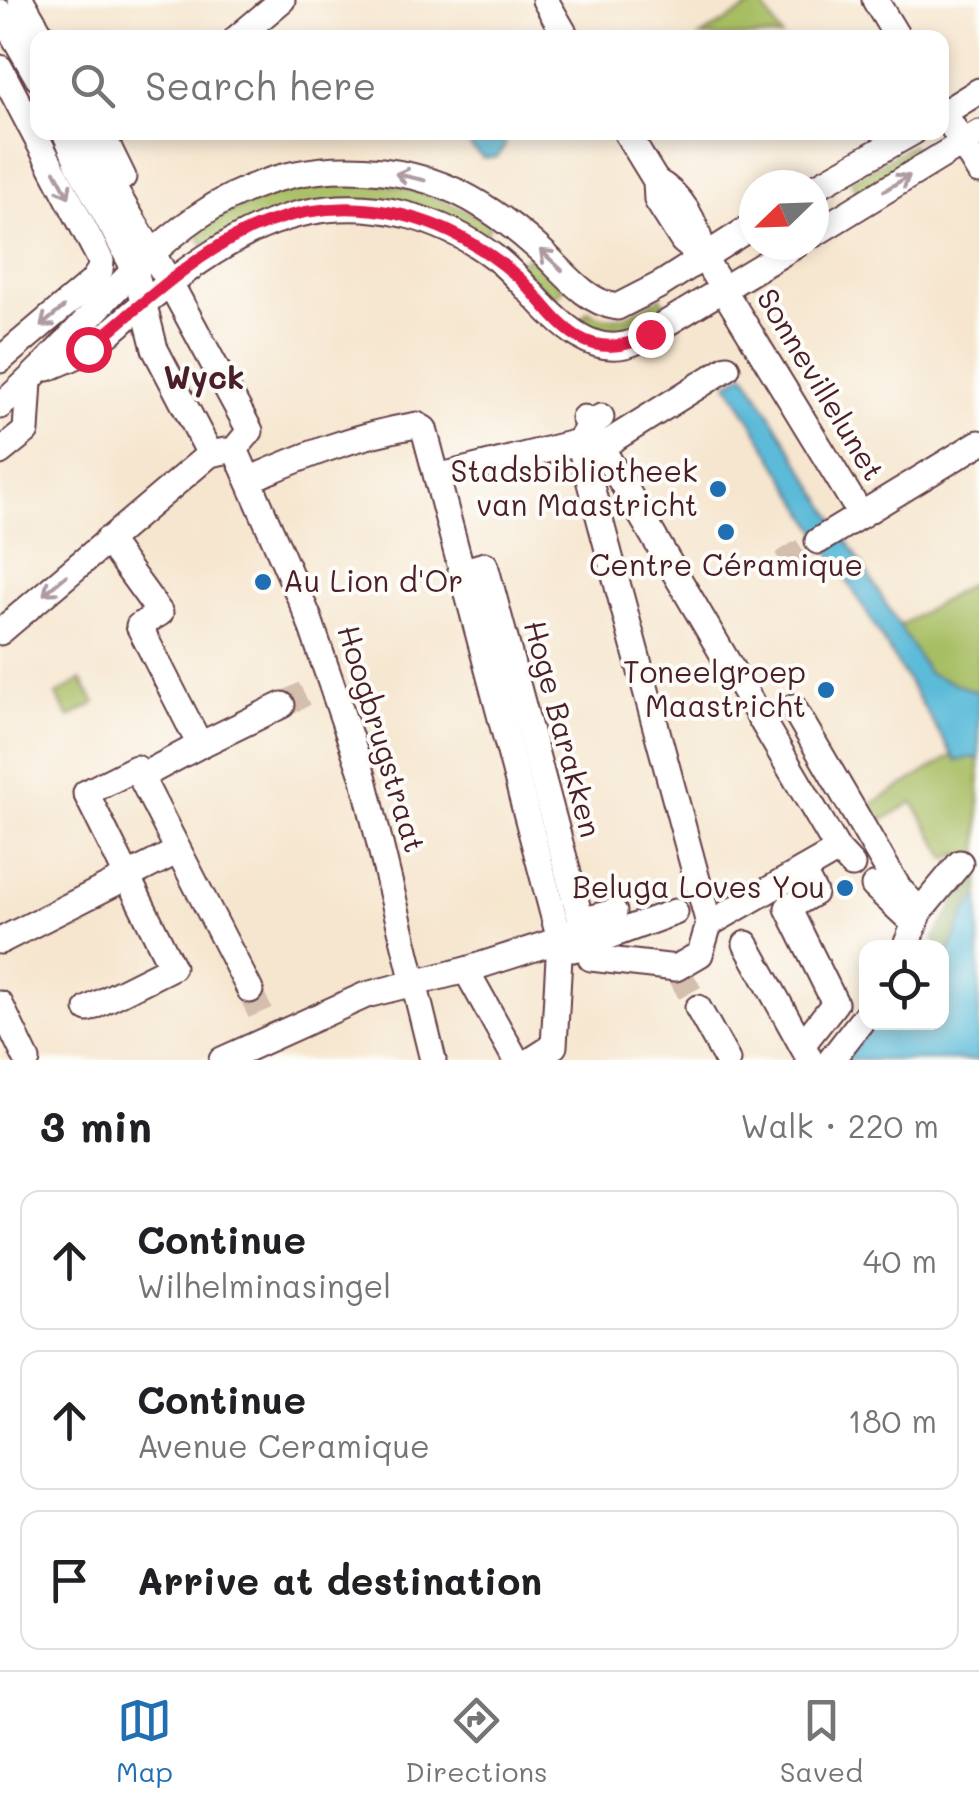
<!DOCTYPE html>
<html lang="en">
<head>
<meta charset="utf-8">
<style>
	:root { --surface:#fff; --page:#f6f6f6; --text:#202124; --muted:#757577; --line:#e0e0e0; --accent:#1f6fb2 }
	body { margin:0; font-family:Mali,sans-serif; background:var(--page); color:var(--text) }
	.controls { position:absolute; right:30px; bottom:30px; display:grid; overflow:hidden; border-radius:20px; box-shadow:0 5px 15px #0003 }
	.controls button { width:90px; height:90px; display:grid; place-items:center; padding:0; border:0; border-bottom:2px solid var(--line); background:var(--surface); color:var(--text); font:50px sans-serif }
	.compass { position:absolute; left:739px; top:170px; width:90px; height:90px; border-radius:50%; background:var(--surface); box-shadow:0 5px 15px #0003; rotate:247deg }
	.stop { position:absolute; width:30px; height:30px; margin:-22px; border:8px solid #e11d48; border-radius:50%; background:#fff }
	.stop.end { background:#e11d48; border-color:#fff; box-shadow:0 2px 10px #0008 }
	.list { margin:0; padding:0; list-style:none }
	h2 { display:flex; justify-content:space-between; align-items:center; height:130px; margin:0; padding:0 40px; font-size:42px }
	h2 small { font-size:32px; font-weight:400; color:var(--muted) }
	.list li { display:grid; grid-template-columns:65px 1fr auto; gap:30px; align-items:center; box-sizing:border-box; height:140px; margin:0 20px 20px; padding:0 20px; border:2px solid var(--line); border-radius:20px }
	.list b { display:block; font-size:38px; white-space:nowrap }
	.list p { margin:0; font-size:32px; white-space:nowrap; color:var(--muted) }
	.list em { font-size:32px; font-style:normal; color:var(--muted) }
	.icon { flex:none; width:55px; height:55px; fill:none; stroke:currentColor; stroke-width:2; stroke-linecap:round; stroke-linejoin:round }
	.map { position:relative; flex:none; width:979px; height:1060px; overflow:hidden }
	.search { position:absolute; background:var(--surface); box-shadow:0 5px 15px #0003; left:30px; right:30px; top:30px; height:110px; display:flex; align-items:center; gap:25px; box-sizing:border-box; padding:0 35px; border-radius:20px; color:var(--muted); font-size:38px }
	.sheet { height:610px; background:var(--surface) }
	nav { display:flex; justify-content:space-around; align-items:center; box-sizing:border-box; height:140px; border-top:2px solid var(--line); background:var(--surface); font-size:28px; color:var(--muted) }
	nav a { display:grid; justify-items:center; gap:5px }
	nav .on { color:var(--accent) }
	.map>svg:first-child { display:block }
</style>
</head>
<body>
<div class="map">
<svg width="979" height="1060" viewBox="0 0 979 1060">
	<rect width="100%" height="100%" fill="#fdfcf7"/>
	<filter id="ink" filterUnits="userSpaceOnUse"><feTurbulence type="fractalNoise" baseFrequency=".01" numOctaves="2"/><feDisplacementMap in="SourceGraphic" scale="20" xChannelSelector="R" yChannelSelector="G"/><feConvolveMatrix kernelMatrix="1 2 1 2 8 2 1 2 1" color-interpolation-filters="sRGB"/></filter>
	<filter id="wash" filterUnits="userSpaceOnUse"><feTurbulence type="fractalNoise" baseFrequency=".0048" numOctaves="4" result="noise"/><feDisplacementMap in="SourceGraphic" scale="40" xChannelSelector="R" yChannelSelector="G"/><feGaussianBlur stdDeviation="2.25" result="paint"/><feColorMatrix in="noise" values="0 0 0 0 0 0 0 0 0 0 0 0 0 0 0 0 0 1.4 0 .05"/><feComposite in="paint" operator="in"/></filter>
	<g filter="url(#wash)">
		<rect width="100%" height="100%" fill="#f6e6cf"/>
		<g fill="#a7be63" stroke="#786e47" stroke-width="2.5">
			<polygon points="760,1 782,37 700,37"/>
			<polygon points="912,145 921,159 860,195 851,181"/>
			<path d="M350 181C408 183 441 198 492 223L481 241 399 204 204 246 196 231C250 197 287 187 350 181Z"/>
			<polygon points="530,255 564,288 552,299 518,265"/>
			<path d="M661 297 666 305C636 321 613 336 579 322L588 311C616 328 636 311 661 297Z"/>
			<polygon points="979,579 979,897 967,910 959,853 947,859 913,802 871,827 862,810 953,755 881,637"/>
			<polygon points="81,680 95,703 69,718 56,695"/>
		</g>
		<path fill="#85a559" stroke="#686242" stroke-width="2.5" d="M979 866V897C961 916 956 942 942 964V948L938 947 934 938 951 911 962 872 965 890Z"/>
		<g fill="#5bbbd9" stroke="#526d82" stroke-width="2.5">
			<polygon points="471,133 505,133 505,146 497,157 483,158 471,147"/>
			<polygon points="745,373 928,673 979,693 979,760 972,757 957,761 955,759 728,383"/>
			<polygon points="979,897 979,1060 843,1060 871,1028 893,1023 942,1022 942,964 952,947 967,910"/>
		</g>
	</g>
	<g filter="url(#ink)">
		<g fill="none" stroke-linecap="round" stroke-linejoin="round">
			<g stroke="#d4beae" stroke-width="25" stroke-dasharray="25 12" stroke-linecap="butt">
				<polyline points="782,564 818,541"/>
				<polyline points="282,705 314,689"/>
				<polyline points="678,971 698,1008"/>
				<polyline points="250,990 263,1020"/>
			</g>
			<defs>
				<g id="minor">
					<polyline points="21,0 43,38"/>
					<polyline points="545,0 567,38"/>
					<polyline points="875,0 898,38"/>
					<polyline points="0,12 38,78"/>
					<polyline points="237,38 282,0"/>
					<polyline points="0,68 101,261 100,270 92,282 0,360"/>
					<polyline points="942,109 979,171"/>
					<polyline points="942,114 979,91"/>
					<polyline points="65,132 78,163 135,270 155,349 210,454"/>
					<polyline points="75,132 93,154 170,283 250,431 235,449"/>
					<polyline points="101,132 123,177"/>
					<polyline points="626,132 656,181 657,200 683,241 704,258 861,515"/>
					<path d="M656 181C685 197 698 227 704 258"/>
					<polyline points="814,188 913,132"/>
					<polyline points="814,234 979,133"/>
					<path d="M48 368C61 362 77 357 89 349 108 336 124 319 142 305 220 242 297 189 403 214 437 222 471 239 498 260 537 291 580 369 639 340L796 245"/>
					<path d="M0 406C111 312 182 169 347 169 390 169 434 178 471 199 496 213 518 230 539 249 562 269 584 302 617 307L660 285 754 225"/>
					<polyline points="584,418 838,850 852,865"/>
					<polyline points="235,449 308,616 364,779 433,1060"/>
					<polyline points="0,452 26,431 29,381"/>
					<polyline points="437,477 579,442 601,447 727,368"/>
					<path d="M249 480C305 455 357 435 417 425L424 429 560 940 554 1046 532 1060"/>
					<polyline points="107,540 160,613 139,626 200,745 140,777"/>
					<polyline points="818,541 979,443"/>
					<polyline points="461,572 485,565 591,958 676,968 700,954 709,924 579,442 589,425 601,417"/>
					<polyline points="0,632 210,454 225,451"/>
					<polyline points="793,707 899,889 920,911"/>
					<polyline points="200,745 282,705"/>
					<polyline points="874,886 907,917"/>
					<polyline points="580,921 614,912"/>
					<polyline points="709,924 838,850"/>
					<polyline points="0,941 178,851"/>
					<polyline points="746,944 809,1058"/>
					<polyline points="905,948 920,911 960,863"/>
					<polyline points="573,949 675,912"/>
					<polyline points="466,970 516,1060"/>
					<polyline points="0,1004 27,1060"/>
					<polyline points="698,1008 727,1060"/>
					<polyline points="88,1009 172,967 86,793 136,768 250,990"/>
					<polyline points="802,1045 835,1003 788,908 814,893 802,871"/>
					<polyline points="222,1060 366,995 466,970 575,935"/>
					<polyline points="831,1060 866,1015"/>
				</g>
			</defs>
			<use href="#minor" stroke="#643d44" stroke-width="29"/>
			<use href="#minor" stroke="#fff" stroke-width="25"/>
		</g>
		<defs><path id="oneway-shaft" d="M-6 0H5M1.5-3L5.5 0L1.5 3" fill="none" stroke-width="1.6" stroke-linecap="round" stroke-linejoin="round" transform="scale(2.5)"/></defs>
		<g stroke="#ae9aa0">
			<use href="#oneway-shaft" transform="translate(410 177) rotate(-167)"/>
			<use href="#oneway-shaft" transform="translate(897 183) rotate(-31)"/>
			<use href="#oneway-shaft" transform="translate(62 184) rotate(62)"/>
			<use href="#oneway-shaft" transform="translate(551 260) rotate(-137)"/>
			<use href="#oneway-shaft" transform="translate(52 317) rotate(140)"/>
			<use href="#oneway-shaft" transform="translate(55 585) rotate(140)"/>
		</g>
	</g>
	<g fill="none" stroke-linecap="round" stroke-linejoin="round" filter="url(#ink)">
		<path stroke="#e11d48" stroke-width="12" d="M88 349C144 303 201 246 269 222 358 190 449 216 518 277 538 295 554 323 578 337 602 351 627 347 650 334"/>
	</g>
	<g fill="#1f6fb2" stroke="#fdfcf7" stroke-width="4">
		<circle cx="718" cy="489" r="10"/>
		<circle cx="726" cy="532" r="10"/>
		<circle cx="263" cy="582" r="10"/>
		<circle cx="826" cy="690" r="10"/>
		<circle cx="845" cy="888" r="10"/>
	</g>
	<g text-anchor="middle" stroke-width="8" stroke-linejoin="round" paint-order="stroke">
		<g font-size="30" fill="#4a1f2b" stroke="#fdfcf7">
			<text transform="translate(820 385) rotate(59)" y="10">Sonnevillelunet</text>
			<text transform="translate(562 729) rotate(75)" y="10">Hoge Barakken</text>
			<text transform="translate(381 739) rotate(73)" y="10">Hoogbrugstraat</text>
		</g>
		<g font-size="30" fill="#4a1f2b" stroke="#fdfcf7" text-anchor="end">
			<text x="698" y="482">Stadsbibliotheek<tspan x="698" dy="34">van Maastricht</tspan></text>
			<text x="726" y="576" text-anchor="middle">Centre Céramique</text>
			<text x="283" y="592" text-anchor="start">Au Lion d'Or</text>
			<text x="806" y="683">Toneelgroep<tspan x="806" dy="34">Maastricht</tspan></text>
			<text x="825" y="898">Beluga Loves You</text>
		</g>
		<g font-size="32" font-weight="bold" fill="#4a1f2b" stroke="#fdfcf7">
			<text x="204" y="389">Wyck</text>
		</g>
	</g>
</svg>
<div class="controls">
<button><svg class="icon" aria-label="locate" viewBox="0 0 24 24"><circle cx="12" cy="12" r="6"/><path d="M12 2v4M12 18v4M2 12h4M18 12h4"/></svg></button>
</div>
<svg class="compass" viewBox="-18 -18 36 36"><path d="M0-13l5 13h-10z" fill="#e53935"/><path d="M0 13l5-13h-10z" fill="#757577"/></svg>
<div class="stop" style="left:88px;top:349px"></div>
<div class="stop end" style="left:650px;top:334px"></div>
<div class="search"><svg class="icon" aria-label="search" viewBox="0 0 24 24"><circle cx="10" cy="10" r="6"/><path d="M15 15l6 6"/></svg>Search here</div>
</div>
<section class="sheet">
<h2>3 min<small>Walk · 220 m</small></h2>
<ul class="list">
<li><svg class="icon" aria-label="ahead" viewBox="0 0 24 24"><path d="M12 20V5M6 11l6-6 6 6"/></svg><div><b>Continue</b><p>Wilhelminasingel</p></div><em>40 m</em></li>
<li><svg class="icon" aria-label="ahead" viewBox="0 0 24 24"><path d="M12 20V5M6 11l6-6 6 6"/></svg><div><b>Continue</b><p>Avenue Ceramique</p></div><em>180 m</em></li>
<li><svg class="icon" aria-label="arrive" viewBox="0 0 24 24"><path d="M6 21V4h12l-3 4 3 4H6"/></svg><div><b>Arrive at destination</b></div></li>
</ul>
</section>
<nav>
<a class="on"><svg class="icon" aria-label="map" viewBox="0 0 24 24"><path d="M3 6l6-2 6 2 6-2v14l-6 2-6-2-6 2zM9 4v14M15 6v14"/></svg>Map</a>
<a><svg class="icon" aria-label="directions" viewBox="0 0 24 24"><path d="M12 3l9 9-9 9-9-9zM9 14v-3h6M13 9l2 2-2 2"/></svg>Directions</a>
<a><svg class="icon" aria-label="saved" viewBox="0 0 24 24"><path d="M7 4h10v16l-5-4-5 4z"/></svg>Saved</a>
</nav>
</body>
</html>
